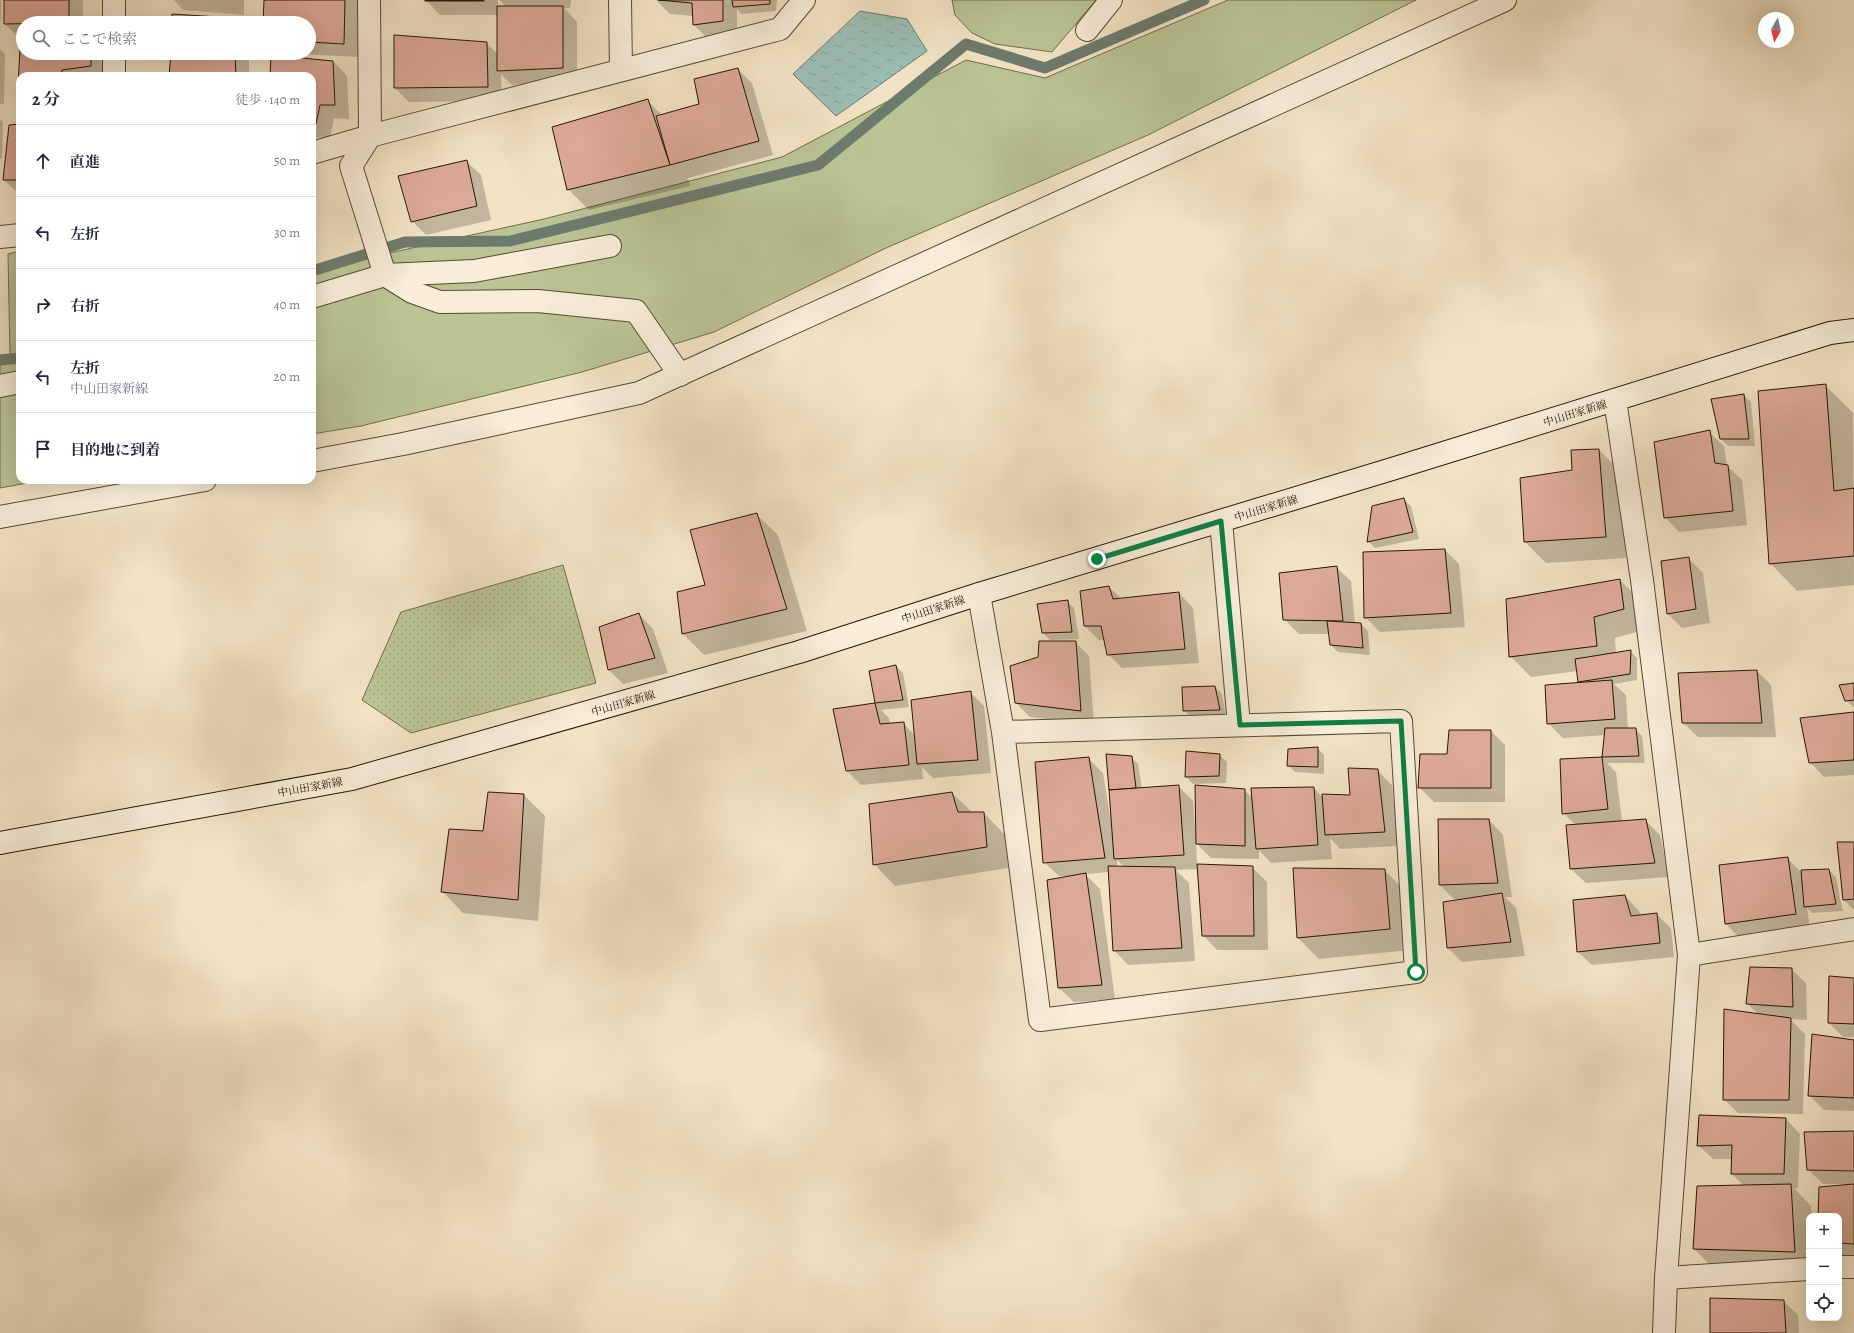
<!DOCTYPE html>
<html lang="ja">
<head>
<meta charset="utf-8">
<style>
	:root { --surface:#fff; --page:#f6f6f7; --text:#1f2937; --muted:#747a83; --line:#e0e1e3 }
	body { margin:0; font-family:Alegreya,"Noto Serif JP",serif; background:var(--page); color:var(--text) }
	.controls { position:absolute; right:12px; bottom:12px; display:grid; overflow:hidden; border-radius:8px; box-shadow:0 4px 16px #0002 }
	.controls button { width:36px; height:36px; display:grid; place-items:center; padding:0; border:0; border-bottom:1px solid var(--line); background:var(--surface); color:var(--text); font:20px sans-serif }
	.compass { position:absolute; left:1758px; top:12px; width:36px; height:36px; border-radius:50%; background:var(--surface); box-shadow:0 4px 16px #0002; rotate:188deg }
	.stop { position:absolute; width:12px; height:12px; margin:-9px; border:3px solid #0b8043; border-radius:50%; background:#fff }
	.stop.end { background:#0b8043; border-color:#fff; box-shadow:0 1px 4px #0008 }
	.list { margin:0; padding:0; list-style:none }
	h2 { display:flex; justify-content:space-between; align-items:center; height:52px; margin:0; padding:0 16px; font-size:17px }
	h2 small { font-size:13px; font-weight:400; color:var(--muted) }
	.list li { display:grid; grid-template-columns:26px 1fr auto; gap:12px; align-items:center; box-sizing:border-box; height:72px; padding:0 16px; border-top:1px solid var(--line) }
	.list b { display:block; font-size:15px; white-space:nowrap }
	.list p { margin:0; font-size:13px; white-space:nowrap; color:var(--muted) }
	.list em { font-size:13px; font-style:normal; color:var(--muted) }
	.icon { flex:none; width:22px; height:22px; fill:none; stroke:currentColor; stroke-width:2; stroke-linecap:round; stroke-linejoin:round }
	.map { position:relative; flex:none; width:1854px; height:1333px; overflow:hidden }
	.search { position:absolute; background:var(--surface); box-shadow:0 4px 16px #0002; left:16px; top:16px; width:300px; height:44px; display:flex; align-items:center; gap:10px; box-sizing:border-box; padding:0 14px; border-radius:22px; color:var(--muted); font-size:15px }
	.panel { position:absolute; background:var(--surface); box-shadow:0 4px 16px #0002; left:16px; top:72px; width:300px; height:412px; border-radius:12px }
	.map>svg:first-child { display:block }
</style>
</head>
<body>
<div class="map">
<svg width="1854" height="1333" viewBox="0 0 1854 1333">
	<defs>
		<pattern id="park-dots" width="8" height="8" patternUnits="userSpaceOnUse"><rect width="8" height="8" fill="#bac495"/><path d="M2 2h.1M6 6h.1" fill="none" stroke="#a0a87f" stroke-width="1.8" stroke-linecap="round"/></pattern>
		<pattern id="water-ripples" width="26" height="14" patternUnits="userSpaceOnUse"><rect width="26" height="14" fill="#9bbeb5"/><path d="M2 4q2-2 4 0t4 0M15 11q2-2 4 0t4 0" fill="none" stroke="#86a39a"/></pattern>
	</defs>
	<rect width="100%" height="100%" fill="#f2e3c5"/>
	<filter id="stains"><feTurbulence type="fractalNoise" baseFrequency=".005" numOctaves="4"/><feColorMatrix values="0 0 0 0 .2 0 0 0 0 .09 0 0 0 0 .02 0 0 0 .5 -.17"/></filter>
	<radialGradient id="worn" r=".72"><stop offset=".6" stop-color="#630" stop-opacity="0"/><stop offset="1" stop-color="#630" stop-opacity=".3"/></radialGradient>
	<g fill="#bac495" stroke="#726e4b">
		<polygon points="952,0 1096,0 1052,52 995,44 972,33 955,15"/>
		<polygon points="1228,0 1416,0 1148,135 886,248 714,332 582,372 361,426 312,434 312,274 385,254 544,219 782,157 966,60 1045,78"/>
		<polygon points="20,251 20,480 44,480 0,488 0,359 10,356 8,254"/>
	</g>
	<polygon fill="url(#park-dots)" stroke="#726e4b" points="563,565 596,683 411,733 362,700 401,612"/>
	<polygon fill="url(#water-ripples)" stroke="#6d7b6d" points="860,11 907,19 927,51 836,116 793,74"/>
	<g fill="#0003" fill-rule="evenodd">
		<polygon points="0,0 1,0 0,35"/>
		<polygon points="5,0 83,0 83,23 23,23 23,38 19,38 5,24"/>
		<polygon points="174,0 244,0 244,15 183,10"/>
		<polygon points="265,0 356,0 359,3 358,57 281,53 309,53 309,23 264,23"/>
		<polygon points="426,0 498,0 498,7 506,7 500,0 571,0 570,8 564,8 577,22 577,82 512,85 501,74 502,101 409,102 395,88 486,43 498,54 498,15 440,15"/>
		<polygon points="656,0 777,0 776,11 741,14 737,9 737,35 708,39 694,25 693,16 670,14"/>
		<polygon points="21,48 23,48 23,53 105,53 105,76 20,76 20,109 18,106"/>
		<polygon points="0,49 5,54 4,104 0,104"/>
		<polygon points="172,53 249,53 249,76 170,76"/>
		<polygon points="333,61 347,76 349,119 334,118 330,138 312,137 312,76 271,76"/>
		<polygon points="737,69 752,83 773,155 688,178 690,186 589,210 568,189 647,100 662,115 701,105"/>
		<polygon points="0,119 3,122 2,159 0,159"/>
		<polygon points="20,125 20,210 19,194 4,180"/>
		<polygon points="466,161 481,175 491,220 426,235 412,221"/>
		<polygon points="1825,385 1853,413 1854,585 1797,591 1770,563"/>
		<polygon points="1744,395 1751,402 1755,446 1728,446 1721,439"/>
		<polygon points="1709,432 1724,446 1727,466 1742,480 1747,525 1679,532 1665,517"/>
		<polygon points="1599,450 1620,471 1626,558 1546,563 1525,542 1573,471"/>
		<polygon points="1404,499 1411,506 1419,539 1375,548 1368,541"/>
		<polygon points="756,514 778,535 807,631 704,655 683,634"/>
		<polygon points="1445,550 1459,564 1465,627 1380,632 1365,617"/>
		<polygon points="1689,559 1703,573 1710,623 1682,628 1668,614 1662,562"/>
		<polygon points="1336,567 1351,581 1355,624 1361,624 1368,631 1370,655 1338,652 1331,645 1329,634 1299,634 1284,619"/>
		<polygon points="1620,580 1641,601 1644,630 1615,638 1616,654 1630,651 1637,658 1637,680 1614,684 1626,695 1628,729 1635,729 1642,736 1645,763 1607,763 1616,772 1622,822 1645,820 1660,835 1669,877 1586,883 1571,869 1576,825 1563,813 1561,760 1603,758 1605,735 1563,738 1548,723 1581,683 1578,671 1531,677 1510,656 1507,600"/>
		<polygon points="1109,587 1122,599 1179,593 1193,608 1199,663 1122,668 1108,654 1105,640 1099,640 1085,626"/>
		<polygon points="1067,601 1074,608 1079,639 1050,640 1043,633"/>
		<polygon points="639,614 653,629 668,673 623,684 609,670"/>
		<polygon points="1075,642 1089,656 1094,725 1030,717 1016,703 1039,658"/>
		<polygon points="896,666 903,673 909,707 881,710 889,718 890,724 903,723 915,735 970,692 984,706 991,773 933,778 922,767 923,779 861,785 847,771 834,709 877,704 876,702"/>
		<polygon points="1757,671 1771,685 1776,737 1698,737 1683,723"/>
		<polygon points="1854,684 1854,707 1853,707 1846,700"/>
		<polygon points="1215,687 1222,694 1226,717 1191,717 1184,710"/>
		<polygon points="1854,713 1854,775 1824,777 1810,762"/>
		<polygon points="1491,731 1505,745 1505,802 1434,802 1419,787"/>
		<polygon points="1317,748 1324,755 1324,774 1295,772 1288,765"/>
		<polygon points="1220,755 1227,762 1226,783 1193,784 1186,777"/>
		<path d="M1131 757 1138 764 1142 789 1178 786 1193 801 1195 827 1244 790 1253 798 1314 788 1323 798 1351 796 1377 770 1392 785 1398 846 1340 849 1330 838 1332 859 1271 863 1259 850V859L1211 858 1196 843 1197 865 1252 867 1267 882 1268 950H1217L1203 935 1199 869 1176 870 1189 883 1195 961 1128 965 1114 950 1109 872 1085 874 1100 889 1115 999 1074 1002 1059 988 1068 876H1059L1044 862 1088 758 1103 773 1112 828H1113L1110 789ZM1117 860 1124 867H1118Z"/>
		<polygon points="952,793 973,813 984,813 1005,835 1008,868 895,886 874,864"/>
		<polygon points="524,795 545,816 538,921 463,913 442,891 484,832"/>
		<polygon points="1489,820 1503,835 1512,897 1505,897 1516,908 1525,956 1462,962 1448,948 1462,899 1454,899 1440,885"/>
		<polygon points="1854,843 1854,910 1844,900"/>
		<polygon points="1788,859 1802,873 1829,870 1836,877 1841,903 1810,905 1810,907 1841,903 1843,911 1812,913 1807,908 1810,928 1740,938 1726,924"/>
		<polygon points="1384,870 1406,891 1410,950 1319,959 1298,938"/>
		<polygon points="1625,896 1639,911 1641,915 1656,914 1671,928 1674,957 1592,965 1577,951"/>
		<polygon points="1791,969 1806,983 1807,1020 1790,1019 1805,1034 1803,1114 1738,1113 1724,1099 1759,1015 1747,1003"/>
		<polygon points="1854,979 1854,1037 1843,1037 1829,1023"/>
		<polygon points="1854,1041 1854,1111 1824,1110 1809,1095"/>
		<polygon points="1786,1119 1800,1134 1798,1188 1794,1188 1811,1206 1812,1216 1809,1216 1809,1273 1715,1270 1694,1249 1744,1186 1732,1174 1733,1159 1713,1159 1698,1145"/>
		<polygon points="1854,1132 1854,1257 1839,1257 1839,1216 1819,1216 1843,1184 1823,1184 1808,1169"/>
		<polygon points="1783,1301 1798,1315 1799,1333 1711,1333"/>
	</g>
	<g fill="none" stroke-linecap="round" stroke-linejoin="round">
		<g stroke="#6d7b6d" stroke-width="11">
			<polyline points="312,271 405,242 510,241 818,165 966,44 1045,68 1204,0"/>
			<polyline points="0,360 20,358"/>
		</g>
	</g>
	<g fill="#dca998" stroke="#291701">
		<polygon points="4,0 69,0 69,23 4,24"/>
		<polygon points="264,0 345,0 344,44 309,42 309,23 263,23"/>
		<rect x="425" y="0" width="59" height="1"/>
		<polygon points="658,0 723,0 723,21 693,25 692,3"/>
		<polygon points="732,0 770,0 770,4 733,7"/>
		<polygon points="497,6 563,6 563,68 497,71"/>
		<polygon points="172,14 234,18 234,23 172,23"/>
		<polygon points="394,35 487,42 488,87 394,88"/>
		<polygon points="20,47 23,47 23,53 91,53 91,66 62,70 62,76 20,76 20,107 17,107"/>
		<polygon points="171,53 235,53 236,76 169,76"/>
		<polygon points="271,55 333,61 335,105 320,105 316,124 312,124 312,76 270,76"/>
		<polygon points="738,68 759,141 670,165 656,116 699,104 694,79"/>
		<polygon points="648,99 670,165 567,190 552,127"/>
		<polygon points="20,124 20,209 18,209 18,180 3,180 9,125"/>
		<polygon points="467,160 477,206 411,222 398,176"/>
		<polygon points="1826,384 1834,491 1854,488 1854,556 1769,564 1758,391"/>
		<polygon points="1744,394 1749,439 1720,439 1711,399"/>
		<polygon points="1710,430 1715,463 1728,465 1733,511 1664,518 1654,442"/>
		<polygon points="1599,449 1606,537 1524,542 1520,478 1572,470 1571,450"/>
		<polygon points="1404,498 1413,532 1367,542 1372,506"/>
		<polygon points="757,513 787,609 682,634 677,592 705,585 690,530"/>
		<polygon points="1445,549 1451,613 1364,618 1363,552"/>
		<polygon points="1689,557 1696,609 1667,614 1661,561"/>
		<polygon points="1337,566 1343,621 1283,620 1279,573"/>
		<polygon points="1620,579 1624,609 1594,617 1597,646 1509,657 1506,599"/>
		<polygon points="1109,586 1113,599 1179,592 1185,649 1107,655 1101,626 1084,626 1080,591"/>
		<polygon points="1068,600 1072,632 1042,633 1037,604"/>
		<polygon points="639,613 655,658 608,670 599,627"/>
		<polygon points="1327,621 1361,623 1363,648 1330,645"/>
		<polygon points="1039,641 1076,641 1081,711 1015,703 1010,666 1038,657"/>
		<polygon points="1631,650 1630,674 1578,682 1575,659"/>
		<polygon points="896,665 903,700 875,703 869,671"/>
		<polygon points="1757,670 1762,723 1682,723 1678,673"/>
		<polygon points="1612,680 1615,719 1547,724 1545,685"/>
		<polygon points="1854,683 1854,700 1845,701 1839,685"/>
		<polygon points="1215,686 1220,710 1183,711 1182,687"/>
		<polygon points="971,691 978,760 917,764 911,700"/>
		<polygon points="875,703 880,724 904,722 909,765 846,771 833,709"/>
		<polygon points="1854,712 1854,760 1809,763 1800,718"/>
		<polygon points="1605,728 1636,728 1639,756 1602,757"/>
		<polygon points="1449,730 1491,730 1491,788 1418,788 1420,754 1447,754"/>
		<polygon points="1318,747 1318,767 1287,766 1288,749"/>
		<polygon points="1186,751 1220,754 1219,776 1185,777"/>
		<polygon points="1106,754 1132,756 1136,788 1109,790"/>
		<polygon points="1089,757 1105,858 1043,863 1035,762"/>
		<polygon points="1602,757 1608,809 1562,814 1560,759"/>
		<polygon points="1348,768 1378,769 1385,832 1325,835 1322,794 1350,795"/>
		<polygon points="1179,785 1184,855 1114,859 1109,790"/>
		<polygon points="1195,785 1245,789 1245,846 1196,844"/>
		<polygon points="1314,787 1318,845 1256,849 1251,788"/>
		<polygon points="488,792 524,794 518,900 441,892 449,829 483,831"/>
		<polygon points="952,792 958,812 984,812 987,847 873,865 869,804"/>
		<polygon points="1438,819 1489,819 1498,883 1439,885"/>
		<polygon points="1646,819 1655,863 1570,869 1566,825"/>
		<polygon points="1837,842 1854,842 1854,899 1843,900"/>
		<polygon points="1788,857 1796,914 1725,924 1719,865"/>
		<polygon points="1197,864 1253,866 1254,936 1202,936"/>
		<polygon points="1108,866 1175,867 1182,948 1113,951"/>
		<polygon points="1293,868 1385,869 1390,929 1297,938"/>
		<polygon points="1829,869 1836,904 1804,907 1801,870"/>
		<polygon points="1086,873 1102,985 1058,988 1047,880"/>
		<polygon points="1502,893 1511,942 1447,948 1443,902"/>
		<polygon points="1625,895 1631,916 1657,913 1660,943 1577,952 1573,900"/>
		<polygon points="1750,967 1792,968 1793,1007 1746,1004"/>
		<polygon points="1829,976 1854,978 1854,1024 1828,1023"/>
		<polygon points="1724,1009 1791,1018 1789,1100 1723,1100"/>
		<polygon points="1812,1034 1854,1040 1854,1098 1808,1096"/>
		<polygon points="1699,1115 1786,1118 1784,1174 1731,1174 1732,1145 1697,1146"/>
		<polygon points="1854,1131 1854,1171 1807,1170 1804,1132"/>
		<polygon points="1791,1184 1795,1252 1693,1249 1697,1186"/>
		<polygon points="1854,1184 1854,1244 1839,1243 1839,1216 1818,1216 1819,1187"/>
		<polygon points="1710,1298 1784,1300 1786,1333 1710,1333"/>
	</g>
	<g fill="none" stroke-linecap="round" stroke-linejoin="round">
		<defs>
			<g id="minor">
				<polyline points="369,0 370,136 780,29 804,0"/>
				<polyline points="620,0 621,70"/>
				<polyline points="114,23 114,0"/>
				<polyline points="1087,30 1111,0"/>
				<polyline points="114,76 114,53"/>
				<polyline points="370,136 351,166 385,275 412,292 440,302 538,301 636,311 680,375"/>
				<polyline points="312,153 370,136"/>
				<polyline points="0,237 20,235"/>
				<polyline points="312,297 385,275 474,271 610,246"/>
				<polyline points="0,386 20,382"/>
				<polyline points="1615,400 1642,580 1689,955 1666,1278 1809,1269"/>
				<polyline points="1221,521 1239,725"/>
				<polyline points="979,594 1003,732 1040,1020 1416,972 1401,721 1003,732"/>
				<polyline points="1689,955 1854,929"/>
				<polyline points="1839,1267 1854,1267"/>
				<polyline points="1664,1333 1666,1278"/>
			</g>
			<g id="tertiary">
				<polyline points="312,461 403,444 639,393 1505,0"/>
				<polyline points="0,517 205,480"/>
			</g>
			<polyline id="secondary" points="0,843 352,779 799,652 979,594 1392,469 1830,333 1854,330"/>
		</defs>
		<use href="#minor" stroke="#5b4a32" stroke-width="24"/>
		<use href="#tertiary" stroke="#5b4a32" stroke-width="24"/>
		<use href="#secondary" stroke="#291701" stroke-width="24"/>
		<use href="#minor" stroke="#f7edd9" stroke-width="22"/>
		<use href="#tertiary" stroke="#f7edd9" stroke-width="22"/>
		<use href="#secondary" stroke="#f7edd9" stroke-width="22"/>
	</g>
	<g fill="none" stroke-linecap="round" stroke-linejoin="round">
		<polyline stroke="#0b8043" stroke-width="5" points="1097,559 1221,521 1240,725 1401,721 1416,972"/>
	</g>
	<g text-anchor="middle" stroke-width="3" stroke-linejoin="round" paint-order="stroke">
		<g font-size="11" fill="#291701" stroke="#f7edd9">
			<text transform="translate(1575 413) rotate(-17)" y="4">中山田家新線</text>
			<text transform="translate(1266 508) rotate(-17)" y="4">中山田家新線</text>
			<text transform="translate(933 609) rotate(-18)" y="4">中山田家新線</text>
			<text transform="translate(623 703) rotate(-16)" y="4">中山田家新線</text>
			<text transform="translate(310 787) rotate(-10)" y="4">中山田家新線</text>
		</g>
	</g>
	<rect width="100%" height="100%" filter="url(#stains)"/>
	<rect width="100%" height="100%" fill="url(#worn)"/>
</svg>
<div class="controls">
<button>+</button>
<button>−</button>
<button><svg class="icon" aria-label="locate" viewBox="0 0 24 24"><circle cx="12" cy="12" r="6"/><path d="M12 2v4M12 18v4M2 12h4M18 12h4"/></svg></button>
</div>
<svg class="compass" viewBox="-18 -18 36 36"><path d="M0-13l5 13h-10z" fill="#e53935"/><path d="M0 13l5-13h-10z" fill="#747a83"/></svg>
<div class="stop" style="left:1416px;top:972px"></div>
<div class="stop end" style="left:1097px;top:559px"></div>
<div class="search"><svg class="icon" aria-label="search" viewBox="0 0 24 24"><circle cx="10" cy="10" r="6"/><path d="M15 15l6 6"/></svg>ここで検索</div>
<section class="panel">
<h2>2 分<small>徒歩 · 140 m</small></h2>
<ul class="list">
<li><svg class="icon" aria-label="ahead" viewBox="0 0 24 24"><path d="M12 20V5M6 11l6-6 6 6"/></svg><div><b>直進</b></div><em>50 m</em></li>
<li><svg class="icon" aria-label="left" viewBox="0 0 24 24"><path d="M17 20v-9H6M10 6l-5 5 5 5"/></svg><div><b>左折</b></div><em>30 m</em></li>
<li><svg class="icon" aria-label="right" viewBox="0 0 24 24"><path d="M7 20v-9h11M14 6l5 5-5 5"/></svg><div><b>右折</b></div><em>40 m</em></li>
<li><svg class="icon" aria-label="left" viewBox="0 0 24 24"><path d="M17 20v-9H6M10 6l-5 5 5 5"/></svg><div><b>左折</b><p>中山田家新線</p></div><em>20 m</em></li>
<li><svg class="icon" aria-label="arrive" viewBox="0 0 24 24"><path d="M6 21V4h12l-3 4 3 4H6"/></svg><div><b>目的地に到着</b></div></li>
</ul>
</section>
</div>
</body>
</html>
